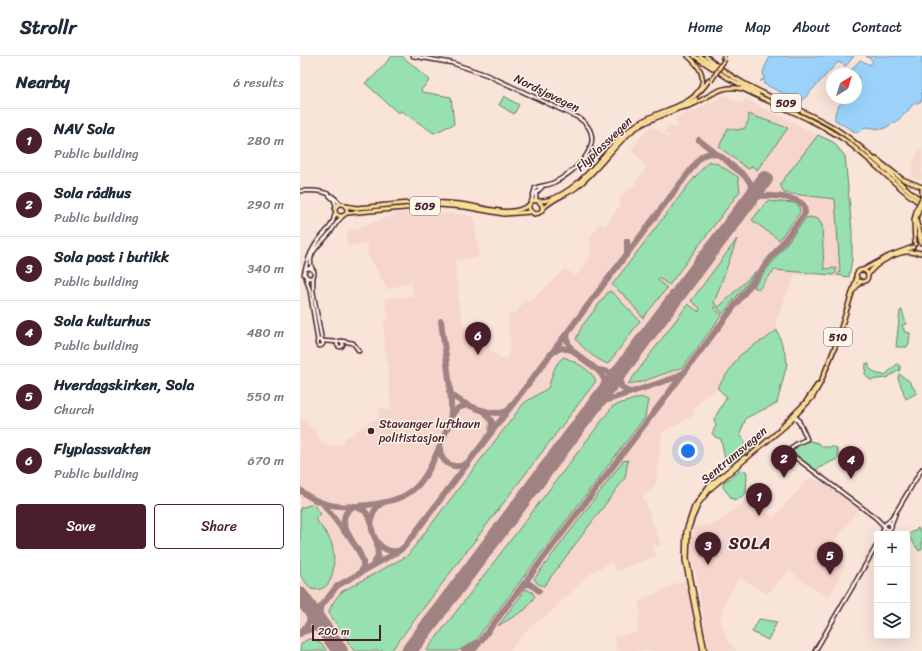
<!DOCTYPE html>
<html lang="en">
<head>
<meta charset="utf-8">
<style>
	:root { --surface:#fff; --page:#f2f2f3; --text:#1f2937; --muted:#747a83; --line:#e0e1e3; --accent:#4a1f2b }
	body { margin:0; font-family:Sriracha,sans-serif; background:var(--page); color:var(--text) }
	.controls { position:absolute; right:12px; bottom:12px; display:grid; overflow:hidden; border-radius:4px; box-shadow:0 4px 16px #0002 }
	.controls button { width:36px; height:36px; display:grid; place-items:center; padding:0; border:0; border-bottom:1px solid var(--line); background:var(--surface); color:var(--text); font:20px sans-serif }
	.compass { position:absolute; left:526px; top:12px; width:36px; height:36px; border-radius:50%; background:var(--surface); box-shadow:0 4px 16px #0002; rotate:38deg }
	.scale { position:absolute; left:12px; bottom:10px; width:69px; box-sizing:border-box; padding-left:4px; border:2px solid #4a1f2b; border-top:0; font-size:11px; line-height:14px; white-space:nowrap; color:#4a1f2b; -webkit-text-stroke:3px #fbf7ec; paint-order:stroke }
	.you { position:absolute; left:388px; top:395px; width:14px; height:14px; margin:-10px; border:3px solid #fff; border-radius:50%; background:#1a73e8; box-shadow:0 0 0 6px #1a73e833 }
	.badge { display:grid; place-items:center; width:26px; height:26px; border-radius:50%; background:var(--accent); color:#fff; font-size:13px; font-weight:700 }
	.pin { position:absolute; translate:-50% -33px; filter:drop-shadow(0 1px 2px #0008) }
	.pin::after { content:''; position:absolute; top:21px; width:14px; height:12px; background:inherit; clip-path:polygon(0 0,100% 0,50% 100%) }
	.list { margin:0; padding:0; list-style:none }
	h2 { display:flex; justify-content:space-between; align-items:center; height:52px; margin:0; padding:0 16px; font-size:17px }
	h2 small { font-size:13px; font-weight:400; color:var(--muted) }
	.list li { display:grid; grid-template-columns:26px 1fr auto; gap:12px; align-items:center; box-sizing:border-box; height:64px; padding:0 16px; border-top:1px solid var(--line) }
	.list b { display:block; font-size:15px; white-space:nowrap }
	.list p { margin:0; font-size:13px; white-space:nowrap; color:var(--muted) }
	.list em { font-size:13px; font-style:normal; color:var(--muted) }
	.actions { display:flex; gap:8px; padding:12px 16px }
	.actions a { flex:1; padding:9px 0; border:1px solid var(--accent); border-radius:4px; text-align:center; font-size:14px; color:var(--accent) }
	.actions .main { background:var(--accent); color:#fff }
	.icon { flex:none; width:22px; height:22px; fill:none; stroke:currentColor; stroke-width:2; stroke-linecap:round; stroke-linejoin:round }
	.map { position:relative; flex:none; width:622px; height:595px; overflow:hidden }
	header { display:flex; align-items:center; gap:24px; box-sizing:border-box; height:56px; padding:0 20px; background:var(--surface); border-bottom:1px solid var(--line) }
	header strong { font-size:19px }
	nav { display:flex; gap:22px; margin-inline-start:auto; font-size:14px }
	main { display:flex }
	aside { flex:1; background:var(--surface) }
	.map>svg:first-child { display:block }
</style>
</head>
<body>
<header>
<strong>Strollr</strong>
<nav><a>Home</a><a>Map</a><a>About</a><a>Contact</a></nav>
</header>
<main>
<aside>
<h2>Nearby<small>6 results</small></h2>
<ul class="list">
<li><span class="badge">1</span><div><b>NAV Sola</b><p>Public building</p></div><em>280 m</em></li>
<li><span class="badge">2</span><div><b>Sola rådhus</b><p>Public building</p></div><em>290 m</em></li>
<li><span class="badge">3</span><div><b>Sola post i butikk</b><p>Public building</p></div><em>340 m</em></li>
<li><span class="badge">4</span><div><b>Sola kulturhus</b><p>Public building</p></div><em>480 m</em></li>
<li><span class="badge">5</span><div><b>Hverdagskirken, Sola</b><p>Church</p></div><em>550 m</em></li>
<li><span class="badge">6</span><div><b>Flyplassvakten</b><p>Public building</p></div><em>670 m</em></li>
</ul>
<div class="actions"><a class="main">Save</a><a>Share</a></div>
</aside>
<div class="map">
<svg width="622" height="595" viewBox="0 0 622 595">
	<rect width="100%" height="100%" fill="#f8e4d9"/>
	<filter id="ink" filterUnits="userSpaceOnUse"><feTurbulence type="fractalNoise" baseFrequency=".025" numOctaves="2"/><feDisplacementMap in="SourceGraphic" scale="8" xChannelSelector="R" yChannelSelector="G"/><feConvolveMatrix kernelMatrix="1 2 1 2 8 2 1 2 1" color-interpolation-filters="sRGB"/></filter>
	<g filter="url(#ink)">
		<g fill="#f6d6cc">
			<polygon points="424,39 441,47 446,43 533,86 540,92 545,100 546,107 550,149 552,203 549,221 495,219 476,265 477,274 464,284 457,287 440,299 414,336 406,339 394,353 392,361 362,376 356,427 353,433 343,440 361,489 357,491 356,488 352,490 357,500 316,515 312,506 298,513 285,522 249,558 233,568 209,595 0,595 0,366 4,363 12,373 14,373 22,386 29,392 29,390 44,388 45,381 54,379 54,377 73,364 77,365 80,351 89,355 91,350 83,267 88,263 85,242 113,240 111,225 88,234 68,198 67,187 47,190 47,176 98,157 111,155 112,158 162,158 174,161 179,201 155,204 158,242 164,273 188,271 190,293 202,303 207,302 210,290 209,258 215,258 226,243 230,245 265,213 276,220 292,198 290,182 300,167 305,169 321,148 319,145 328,133 332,132 346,111 331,93 347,74 353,70 369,82 370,80 364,76 370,68 376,72 378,71 375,61 396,54"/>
			<polygon points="622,90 622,123 618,124 611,120 615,101"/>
			<polygon points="510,421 525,428 558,453 526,497 545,511 528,542 489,515 467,538 439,521 423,551 421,564 426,583 437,595 409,595 396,517 390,502 391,482 395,470 415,468 448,443 453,444 473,462"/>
			<polygon points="386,524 400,595 316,595 315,581 338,576 338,566 341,555 339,552 339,546 344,543 343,541 351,540 368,531"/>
		</g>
		<g fill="#97e0af" stroke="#70806d">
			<polygon points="92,0 102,0 130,24 121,34 122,36 151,41 154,68 134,77 101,55 98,57 65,27 74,20"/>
			<polygon points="204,40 219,49 214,58 199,49"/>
			<polygon points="448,58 488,72 457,114 452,110 448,113 419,91 428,72 438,74 445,72 449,63"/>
			<polygon points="518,79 533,86 545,100 552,175 552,203 549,221 537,219 540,216 535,143 484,137 480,128"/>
			<polygon points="409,105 418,108 438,121 440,135 369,229 359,222 358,224 367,232 343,262 326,241 312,229 389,128"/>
			<polygon points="467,145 495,147 499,150 500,156 479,184 452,164"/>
			<polygon points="510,161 518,163 522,169 524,213 536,212 536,217 533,219 475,214 467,222 460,232 455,232 454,230 506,162"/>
			<polygon points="437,183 414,247 419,251 456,215 455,217 423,258 415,250 413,252 422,259 383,311 341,326 328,328 388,248 399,256 400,252 391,245"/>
			<path d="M309 235 313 237 340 265 308 308C295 303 284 294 276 283L282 270Z"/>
			<polygon points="602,254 606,268 602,269 605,276 610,277 609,287 607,291 596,291 600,255"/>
			<polygon points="477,274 486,300 487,308 477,347 446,362 440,378 451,394 434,406 425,403 421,383 415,381 412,377 416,370 414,363 427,341 417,332 440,299 457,287 464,284"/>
			<path d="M264 301C275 306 291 313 296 325L91 595H54L29 557C30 549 36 543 41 536L107 500 224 347 248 332C252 322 254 306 264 301Z"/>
			<polygon points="566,307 569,308 569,312 577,318 585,319 597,308 600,310 600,314 586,322 570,324 565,318"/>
			<polygon points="599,318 609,325 617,337 606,343 598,322"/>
			<polygon points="341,341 348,344 345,361 175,585 158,595 126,595 313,350"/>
			<polygon points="510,385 518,387 523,391 534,391 537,393 539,402 515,414 493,397 493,395 502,387"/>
			<polygon points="328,404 325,422 244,530 238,528 234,523 323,405"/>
			<polygon points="441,414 446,415 447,417 446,437 437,444 432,443 423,431 423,427"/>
			<path d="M13 448 21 458 15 462C20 470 30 480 32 489 36 505 35 539 11 533L0 519V452Z"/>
			<polygon points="618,472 622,478 622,493 619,495 608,479"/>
			<polygon points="226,533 232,536 235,540 226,553 198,570"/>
			<polygon points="459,563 477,566 468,584 452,576"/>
			<path d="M9 583C18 583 22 588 27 595H0C0 588 3 585 9 583Z"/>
		</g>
		<g fill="#9ad2f9" stroke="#7a8aa7">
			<polygon points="470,0 554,0 546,10 538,6 501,46 464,28 463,24 460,25 464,23 463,16"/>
			<path d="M566 0H622V45L613 48 607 56 597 65 583 73 565 71 557 77 535 64C534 53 539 50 545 42H556V27L559 21 551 14 560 4 570 9 573 5Z"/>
		</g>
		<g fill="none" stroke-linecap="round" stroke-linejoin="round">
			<g stroke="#a18282" stroke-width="6">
				<polyline points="399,84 417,98"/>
				<polyline points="327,196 327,185"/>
				<path d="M268 276C260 306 321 308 301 341"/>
				<polyline points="253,296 261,292 272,294"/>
				<polyline points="299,314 313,317 324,310"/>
				<polyline points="320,315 321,330 326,335 331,336"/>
				<path d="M149 335C156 347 194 362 207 355"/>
				<polyline points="296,348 374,322 381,318"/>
				<polyline points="185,356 192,366 191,376"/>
				<polyline points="151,361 158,352 168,349"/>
				<path d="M140 392C140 407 154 415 167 407"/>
				<path d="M0 434C21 452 42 452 68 449 114 443 122 431 140 390 144 379 151 368 151 355 152 329 144 292 141 265"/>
				<path d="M81 448C62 460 73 498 97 495"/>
				<polyline points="24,449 46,478"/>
				<path d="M52 451C25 470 76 499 60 517"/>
				<polyline points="56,451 65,455 71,465"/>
				<polyline points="73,509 78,500 77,488"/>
				<path d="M223 529 505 157 504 150C498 140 460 137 450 143"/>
				<polyline points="7,549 10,557 9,565"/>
				<polyline points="20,553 19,561 21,569"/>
				<polyline points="3,576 15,572 28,578"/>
				<path d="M0 578 37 530 99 495 105 490 399 103C404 98 409 96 416 98 422 100 427 105 431 109 443 118 457 126 450 143"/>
				<polyline points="164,595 177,587"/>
				<polyline points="173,595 223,529 230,528 239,535"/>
			</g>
			<g stroke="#a18282" stroke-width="16">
				<polyline points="0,539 40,595"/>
				<polyline points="109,595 465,123"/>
			</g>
			<defs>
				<g id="tertiary">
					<path d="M113 0 152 7 187 19 279 62C311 84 276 116 253 127 247 130 241 129 235 132L231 147"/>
					<polyline points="236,145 236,137 242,131"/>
					<path d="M12 212C6 197 21 188 29 178 34 172 36 166 42 161"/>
					<path d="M6 213 10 212 14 215V219L12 222H8L4 218C6 209 10 197 15 189 23 176 32 174 35 158"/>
					<polyline points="13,220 13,235 22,285"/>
					<polyline points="6,222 10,235 18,286"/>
					<circle cx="20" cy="287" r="3"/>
					<circle cx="40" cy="288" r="3"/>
					<polyline points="23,285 38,286"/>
					<polyline points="42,285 53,287 59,295"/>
					<polyline points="494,360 498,363 507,383 496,388 488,396 576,462 584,470"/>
					<polyline points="494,360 500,368"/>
					<polyline points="588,466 596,456 622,413"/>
					<circle cx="588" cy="470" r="3.5"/>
					<polyline points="591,469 595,459"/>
					<polyline points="582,478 584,471"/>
					<polyline points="515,595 577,489"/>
				</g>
				<g id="secondary">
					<path d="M0 135C15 134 31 134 40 148"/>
					<polyline points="29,139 34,144 36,150"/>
				</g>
				<g id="primary">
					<polyline points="622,133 622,139"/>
					<polyline points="619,153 616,163 621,187"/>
					<polyline points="615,188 614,164 617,152"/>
					<polyline points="615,196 622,197"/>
					<polyline points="563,214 589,200 613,191"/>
					<circle cx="562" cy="220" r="6"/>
					<path d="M568 219C575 207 601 192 615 197"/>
					<polyline points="553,235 561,225"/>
					<polyline points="480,372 505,347 518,328"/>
					<polyline points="403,595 385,504 386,475 394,451 408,431 445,401"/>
					<polyline points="405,595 387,503 388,475 392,463 399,447 410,433 485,370 512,342 520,328 535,291 557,221"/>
				</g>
				<g id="trunk">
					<path d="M388 0C401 11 409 25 395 39"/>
					<polyline points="394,0 428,22 458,38"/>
					<polyline points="400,0 417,12"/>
					<path d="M406 0C441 34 492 47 533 71 566 91 591 122 622 145"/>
					<polyline points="423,2 424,0"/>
					<path d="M380 52C405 49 415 26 443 33 477 50 514 63 546 85 572 104 594 129 621 148"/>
					<polyline points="576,103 602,123 622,131"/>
					<path d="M238 145 242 149V154L239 157 234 158 229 153V149L232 145C237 144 242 146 248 144 285 133 303 93 333 71 360 51 389 55 409 24"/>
					<circle cx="41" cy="154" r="6"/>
					<path d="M45 150 57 152C93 149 131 143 167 149 186 152 211 162 229 149"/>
					<path d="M242 154C250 143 267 139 277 131 298 114 312 91 333 74 352 60 376 57 396 43"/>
					<polyline points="47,157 139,149 165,151 204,158 231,156"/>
					<polyline points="617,168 622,182"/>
				</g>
			</defs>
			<use href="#tertiary" stroke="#4a1f2b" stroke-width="5.5"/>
			<use href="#secondary" stroke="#4a1f2b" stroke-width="5.5"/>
			<use href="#primary" stroke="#4a1f2b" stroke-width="6"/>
			<use href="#trunk" stroke="#4a1f2b" stroke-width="6"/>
			<use href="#tertiary" stroke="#fbf7ec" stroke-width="2.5"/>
			<use href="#secondary" stroke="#fbf7ec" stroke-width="2.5"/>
			<use href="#primary" stroke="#f9df96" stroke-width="3"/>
			<use href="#trunk" stroke="#f9df96" stroke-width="3"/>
			<defs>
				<g id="primary-bridge">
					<polyline points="617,152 622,142"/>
					<polyline points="619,153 622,148"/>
				</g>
				<polyline id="trunk-bridge" points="411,25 425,3"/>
			</defs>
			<use href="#primary-bridge" stroke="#4a1f2b" stroke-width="6" stroke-linecap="butt"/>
			<use href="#trunk-bridge" stroke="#4a1f2b" stroke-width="6" stroke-linecap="butt"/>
			<use href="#primary-bridge" stroke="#f9df96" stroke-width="3"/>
			<use href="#trunk-bridge" stroke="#f9df96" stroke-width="3"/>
		</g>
	</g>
	<circle fill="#4a1f2b" stroke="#fbf7ec" stroke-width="1.5" cx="71" cy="375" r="4"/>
	<g text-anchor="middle" stroke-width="3" stroke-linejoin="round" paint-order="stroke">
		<g fill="#fbf7ec" stroke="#7f6065" stroke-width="1">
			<rect x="471" y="38" width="30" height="18" rx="3"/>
			<rect x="110" y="141" width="30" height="18" rx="3"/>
			<rect x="524" y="272" width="28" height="18" rx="3"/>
		</g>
		<g font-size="11" font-weight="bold" fill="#4a1f2b">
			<text x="486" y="51">509</text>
			<text x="125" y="154">509</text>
			<text x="538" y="285">510</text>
		</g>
		<g font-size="12" fill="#4a1f2b" stroke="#fbf7ec">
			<text transform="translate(247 37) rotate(26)" y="4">Nordsjøvegen</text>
			<text transform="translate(304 88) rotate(-44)" y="4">Flyplassvegen</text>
			<text transform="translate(434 399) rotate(-40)" y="4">Sentrumsvegen</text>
		</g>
		<g font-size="12" fill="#4a1f2b" stroke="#fbf7ec" text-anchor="start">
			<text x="79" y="372">Stavanger lufthavn<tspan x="79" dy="14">politistasjon</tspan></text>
		</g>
		<g font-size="16" font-weight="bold" letter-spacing="1" fill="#4a1f2b" stroke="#fbf7ec">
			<text x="450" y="493">SOLA</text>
		</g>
	</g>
</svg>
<div class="controls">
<button>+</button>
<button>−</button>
<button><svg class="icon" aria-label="layers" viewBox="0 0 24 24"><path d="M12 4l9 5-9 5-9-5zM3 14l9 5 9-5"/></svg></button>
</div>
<svg class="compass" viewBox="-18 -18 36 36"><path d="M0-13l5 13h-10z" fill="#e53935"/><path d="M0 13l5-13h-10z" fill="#747a83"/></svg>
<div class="scale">200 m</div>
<div class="you"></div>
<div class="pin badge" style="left:459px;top:460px">1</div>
<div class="pin badge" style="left:484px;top:422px">2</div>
<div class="pin badge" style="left:408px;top:509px">3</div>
<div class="pin badge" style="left:551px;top:423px">4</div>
<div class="pin badge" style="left:530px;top:519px">5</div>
<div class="pin badge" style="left:178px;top:299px">6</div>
</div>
</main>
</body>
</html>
